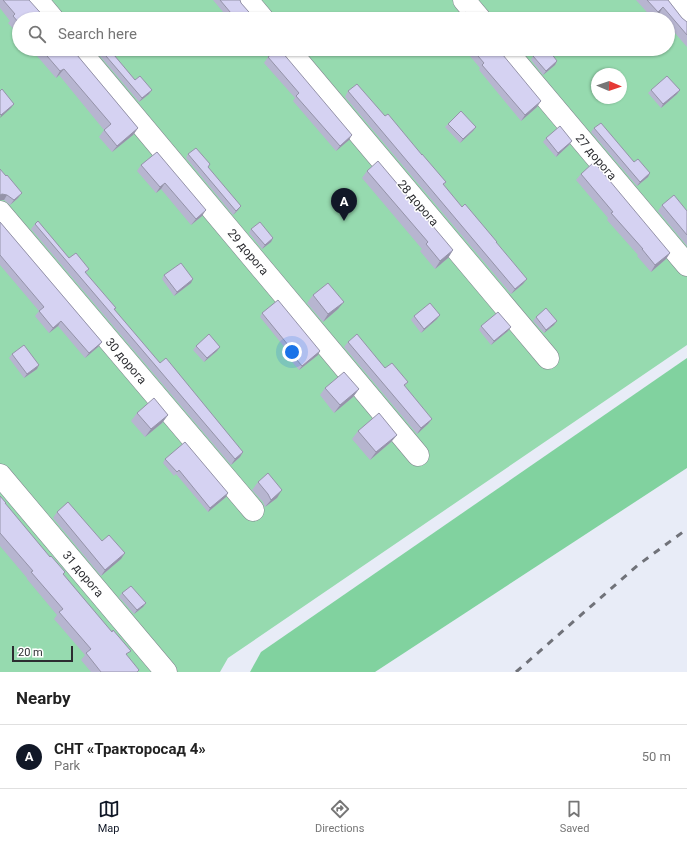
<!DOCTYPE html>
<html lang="en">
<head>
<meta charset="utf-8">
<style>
	:root { --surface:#fff; --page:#f2f2f2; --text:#222; --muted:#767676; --line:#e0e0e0; --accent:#111827 }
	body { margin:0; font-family:Roboto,sans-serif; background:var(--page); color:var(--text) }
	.compass { position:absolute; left:591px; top:68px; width:36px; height:36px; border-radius:50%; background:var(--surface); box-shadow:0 1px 3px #0004; rotate:92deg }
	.scale { position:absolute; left:12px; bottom:10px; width:61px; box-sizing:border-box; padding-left:4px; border:2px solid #2c2d31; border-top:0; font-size:11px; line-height:14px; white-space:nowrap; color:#2c2d31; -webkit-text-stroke:3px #fff; paint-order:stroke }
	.you { position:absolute; left:292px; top:352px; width:14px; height:14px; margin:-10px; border:3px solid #fff; border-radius:50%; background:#1a73e8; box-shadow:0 0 0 6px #1a73e833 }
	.badge { display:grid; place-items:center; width:26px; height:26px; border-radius:50%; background:var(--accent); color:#fff; font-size:13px; font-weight:700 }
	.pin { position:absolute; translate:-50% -33px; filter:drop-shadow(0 1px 2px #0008) }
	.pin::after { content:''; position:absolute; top:21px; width:14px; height:12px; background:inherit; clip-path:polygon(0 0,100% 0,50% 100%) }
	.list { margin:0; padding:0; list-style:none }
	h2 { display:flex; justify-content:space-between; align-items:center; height:52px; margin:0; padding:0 16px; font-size:17px }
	h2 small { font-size:13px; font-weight:400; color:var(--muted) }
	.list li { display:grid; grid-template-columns:26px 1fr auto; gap:12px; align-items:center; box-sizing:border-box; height:64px; padding:0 16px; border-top:1px solid var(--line) }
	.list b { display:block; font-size:15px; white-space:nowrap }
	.list p { margin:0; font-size:13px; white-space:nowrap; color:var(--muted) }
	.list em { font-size:13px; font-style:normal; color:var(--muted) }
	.icon { flex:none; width:22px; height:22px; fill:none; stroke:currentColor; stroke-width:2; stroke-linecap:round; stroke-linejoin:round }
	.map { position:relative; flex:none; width:687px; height:672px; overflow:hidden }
	.search { position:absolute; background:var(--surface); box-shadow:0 1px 3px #0004; left:12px; right:12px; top:12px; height:44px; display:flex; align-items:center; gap:10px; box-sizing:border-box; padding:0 14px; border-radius:22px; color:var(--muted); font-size:15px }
	.sheet { height:116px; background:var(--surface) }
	nav { display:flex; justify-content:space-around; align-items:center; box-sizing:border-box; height:56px; border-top:1px solid var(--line); background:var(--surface); font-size:11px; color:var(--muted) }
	nav a { display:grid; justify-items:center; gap:2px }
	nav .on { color:var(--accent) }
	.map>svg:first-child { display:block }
</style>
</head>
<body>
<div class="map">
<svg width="687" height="672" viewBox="0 0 687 672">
	<rect width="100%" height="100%" fill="#e8ecf7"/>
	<path fill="#96daaf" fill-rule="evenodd" d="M0 0H687V345L228 658 220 672H0ZM19 19H668V49H19ZM597 74H621V98H597Z"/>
	<polygon fill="#81d29f" points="687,358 687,468 375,672 250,672 261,652"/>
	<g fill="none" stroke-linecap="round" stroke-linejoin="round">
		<defs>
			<g id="minor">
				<polyline points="37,0 53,19"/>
				<polyline points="247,0 263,19"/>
				<polyline points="464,0 480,19"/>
				<polyline points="673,0 687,17"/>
				<polyline points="78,49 418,455"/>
				<polyline points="288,49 548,358"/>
				<polyline points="505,49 687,265"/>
				<polyline points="0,212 253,510"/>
				<polyline points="0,475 166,672"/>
			</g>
		</defs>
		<use href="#minor" stroke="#82868f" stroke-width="23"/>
		<use href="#minor" stroke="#fff" stroke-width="22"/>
		<polyline stroke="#707279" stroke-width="3" stroke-dasharray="7 7" stroke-linecap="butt" points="516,672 638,565 687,529"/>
	</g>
	<g fill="#b7b5d0">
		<polygon points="0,0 29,0 19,19 19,35 8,23 10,21 0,8"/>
		<polygon points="213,0 240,0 241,3 255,19 229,19"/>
		<polygon points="636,0 668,0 682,18 687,22 687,47 668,25 668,19 663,19 659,14 653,19"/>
		<polygon points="31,49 72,49 138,128 133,135 112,152 99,137 104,130 59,75 56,78"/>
		<polygon points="94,49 109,49 135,80 152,90 149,94 139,102"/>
		<polygon points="464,49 498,49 537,107 521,121 479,70 480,68"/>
		<polygon points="282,52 349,140 336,151 293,101 295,98 264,63 268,57"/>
		<polygon points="533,56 557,61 555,65 543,75 531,60"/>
		<polygon points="651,90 680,90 677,94 661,108 648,93"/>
		<polygon points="348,91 385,116 446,182 444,185 462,207 496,243 523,284 511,294 345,97"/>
		<polygon points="448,124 476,127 473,131 460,143 445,127"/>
		<polygon points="594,128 634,162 650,173 648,177 637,186 591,132"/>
		<polygon points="546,138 572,141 569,145 556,157 543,142"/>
		<polygon points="157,152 202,216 191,225 161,189 156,193 137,171 141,165"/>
		<polygon points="188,154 241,206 238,210 233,215 186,158"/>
		<polygon points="0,169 18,198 10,205 4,200"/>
		<polygon points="367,171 453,250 448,258 435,269 420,251 422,249 362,178"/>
		<polygon points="581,174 670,253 666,259 651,272 637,256 638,255 607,220 608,218 576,180"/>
		<polygon points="662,205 687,211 687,246 658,211"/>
		<polygon points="0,222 102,342 98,347 85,358 58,326 49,333 35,316 39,311 0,265"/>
		<polygon points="35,224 69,258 89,269 86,273 116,308 114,310 160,363 243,452 240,457 231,465 31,229"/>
		<polygon points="251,229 273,238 271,242 262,249 249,233"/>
		<polygon points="164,275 191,283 174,296 162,279"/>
		<polygon points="313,295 338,309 323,322 307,303"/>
		<polygon points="262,313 318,355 299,370 288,357 290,354 260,317"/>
		<polygon points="414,316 437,319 421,333 411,320"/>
		<polygon points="536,317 554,325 544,333 533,321"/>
		<polygon points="481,326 508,331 491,345 479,330"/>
		<polygon points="348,342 385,368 408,382 405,386 432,419 428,424 417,434 344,347"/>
		<polygon points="196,346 217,351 204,362 193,350"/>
		<polygon points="12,354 37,369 24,378 9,358"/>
		<polygon points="325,388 359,389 353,397 334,413 320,395"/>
		<polygon points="137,413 168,415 162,423 145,437 131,421"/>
		<polygon points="358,431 397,435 391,442 370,460 352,439"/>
		<polygon points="165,459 226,497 208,512 176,474 174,476 163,463"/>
		<polygon points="258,482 277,498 265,507 263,502 252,490"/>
		<polygon points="0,496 5,504 64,574 127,656 138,672 91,672 81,660 85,655 54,619 57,615 27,579 27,578 0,546"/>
		<polygon points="57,512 102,541 125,553 121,559 101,576 53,518"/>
		<polygon points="122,593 146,603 143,607 134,614 119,597"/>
	</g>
	<g fill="#9593a9">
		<polygon points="663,7 659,14 653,19 658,12"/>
		<polygon points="557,61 555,65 543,75 546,71"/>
		<polygon points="64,69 59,75 56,78 60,71"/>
		<polygon points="152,90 149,94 139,102 142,98"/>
		<polygon points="680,90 677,94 661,108 663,104"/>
		<polygon points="541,101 537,107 521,121 525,115"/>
		<polygon points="14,104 11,108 0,118 1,115"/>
		<polygon points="476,127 473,131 460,143 463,139"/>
		<polygon points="138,128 133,135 112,152 117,146"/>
		<polygon points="352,135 349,140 336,151 340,146"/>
		<polygon points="572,141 569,145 556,157 558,153"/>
		<polygon points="650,173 648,177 637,186 640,182"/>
		<polygon points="165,183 161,189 156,193 160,187"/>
		<polygon points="22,193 18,198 10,205 14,200"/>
		<polygon points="2,194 7,195 4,200 0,200 0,195"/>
		<polygon points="241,206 238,210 233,215 236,211"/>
		<polygon points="206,210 202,216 191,225 196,219"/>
		<polygon points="273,238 271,242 262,249 265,245"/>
		<polygon points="453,250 448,258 435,269 440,261"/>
		<polygon points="670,253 666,259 651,272 655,265"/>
		<polygon points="193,279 191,283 174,296 177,292"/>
		<polygon points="527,279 523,284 511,294 515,289"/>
		<polygon points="344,302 338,309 323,322 328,314"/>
		<polygon points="440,315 437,319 421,333 424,329"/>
		<polygon points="61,321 58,326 49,333 53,328"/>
		<polygon points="557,321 554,325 544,333 546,330"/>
		<polygon points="511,327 508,331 491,345 494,341"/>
		<polygon points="102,342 98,347 85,358 89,353"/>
		<polygon points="220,347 217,351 204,362 207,358"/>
		<polygon points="320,351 318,355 299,370 302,366"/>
		<polygon points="39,365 37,369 24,378 27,374"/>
		<polygon points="359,389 353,397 334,413 340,405"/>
		<polygon points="168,415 162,423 145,437 151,429"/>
		<polygon points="432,419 428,424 417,434 421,428"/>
		<polygon points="397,435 391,442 370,460 376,452"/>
		<polygon points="243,452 240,457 231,465 235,459"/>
		<polygon points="282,490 277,498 265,507 271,500"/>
		<polygon points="228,493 226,497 208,512 210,508"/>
		<polygon points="125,553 121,559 101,576 105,570"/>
		<polygon points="146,603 143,607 134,614 137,610"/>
	</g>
	<g fill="#d5d2f2" stroke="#9593a9">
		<polygon points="3,0 29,0 46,19 19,19 19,23 13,16 15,14"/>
		<polygon points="220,0 240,0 241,3 255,19 236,19"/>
		<polygon points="647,0 668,0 682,18 687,22 687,35 663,7 658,12"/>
		<polygon points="466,12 472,19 458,19"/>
		<polygon points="41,49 72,49 138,128 117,146 104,130 111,124 64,69 60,71"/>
		<polygon points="100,49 109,49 135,80 140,76 152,90 142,98"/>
		<polygon points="278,49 281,49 282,52 352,135 340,146 296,96 299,93 268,57"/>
		<polygon points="472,49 498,49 541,101 525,115 482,65 484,63"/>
		<polygon points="542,49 548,49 557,61 546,71 533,56"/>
		<polygon points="667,76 680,90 663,104 651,90"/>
		<polygon points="357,84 385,116 388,114 422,155 422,154 446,182 443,184 462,207 465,204 497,242 496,242 527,279 515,289 348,91"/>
		<polygon points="2,89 14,104 1,115 0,114 0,91"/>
		<polygon points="461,111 476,127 463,139 448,124"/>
		<polygon points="601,123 634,162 638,159 650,173 640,182 594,128"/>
		<polygon points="560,126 572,141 558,153 546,138"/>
		<polygon points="196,148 210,164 208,167 241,206 236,211 188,154"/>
		<polygon points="157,152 206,210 196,219 165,183 160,187 141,165"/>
		<polygon points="378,161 453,250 440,261 426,244 428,242 367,171"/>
		<polygon points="594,162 670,253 655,265 642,249 643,249 611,213 613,212 581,174"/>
		<polygon points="0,169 6,176 7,175 22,193 14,200 7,195 2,194 0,195"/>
		<polygon points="674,195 687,211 687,235 662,205"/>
		<polygon points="38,221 69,258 76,253 89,269 85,272 116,308 114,309 160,363 166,358 243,452 235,459 35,224"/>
		<polygon points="0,222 102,342 89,353 61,321 53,328 39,311 44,307 0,255"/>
		<polygon points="260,222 273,238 265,245 251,229"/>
		<polygon points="181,263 193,279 177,292 164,275"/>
		<polygon points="328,283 344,302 328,314 313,295"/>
		<polygon points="278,300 320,351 302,366 291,353 293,351 262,313"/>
		<polygon points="430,303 440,315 424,329 414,316"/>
		<polygon points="546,308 557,321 546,330 536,317"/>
		<polygon points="498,312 511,327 494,341 481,326"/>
		<polygon points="209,334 220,347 207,358 196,346"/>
		<polygon points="357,334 385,368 392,363 408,382 404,385 432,419 421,428 348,342"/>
		<polygon points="24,345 39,365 27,374 12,354"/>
		<polygon points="344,372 359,389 340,405 325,388"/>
		<polygon points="154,398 168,415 151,429 137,413"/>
		<polygon points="379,413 397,435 376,452 358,431"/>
		<polygon points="185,442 228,493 210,508 179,470 177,472 165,459"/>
		<polygon points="268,473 282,490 271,500 268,494 258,482"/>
		<polygon points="0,496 6,503 5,503 50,557 51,556 65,572 63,574 112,632 113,630 131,651 126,654 139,670 137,672 101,672 86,653 91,649 59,612 63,609 31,572 33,571 0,533"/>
		<polygon points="68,502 102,541 109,535 125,553 105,570 57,512"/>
		<polygon points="131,586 146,603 137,610 122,593"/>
	</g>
	<g text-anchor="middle" stroke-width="3" stroke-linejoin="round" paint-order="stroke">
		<g font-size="12" fill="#2c2d31" stroke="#fff">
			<text transform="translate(596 157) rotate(50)" y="4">27 дорога</text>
			<text transform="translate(418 203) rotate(50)" y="4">28 дорога</text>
			<text transform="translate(248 252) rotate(50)" y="4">29 дорога</text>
			<text transform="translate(126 361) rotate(50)" y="4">30 дорога</text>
			<text transform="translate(83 574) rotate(50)" y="4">31 дорога</text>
		</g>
	</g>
</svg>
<svg class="compass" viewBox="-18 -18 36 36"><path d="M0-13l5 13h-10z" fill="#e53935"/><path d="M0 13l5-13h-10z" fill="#767676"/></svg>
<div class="scale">20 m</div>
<div class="you"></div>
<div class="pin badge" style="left:344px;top:221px">A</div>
<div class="search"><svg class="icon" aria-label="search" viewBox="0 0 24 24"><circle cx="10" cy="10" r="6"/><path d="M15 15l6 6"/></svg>Search here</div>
</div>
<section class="sheet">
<h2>Nearby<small></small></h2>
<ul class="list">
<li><span class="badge">A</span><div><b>СНТ «Тракторосад 4»</b><p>Park</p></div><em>50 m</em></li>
</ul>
</section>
<nav>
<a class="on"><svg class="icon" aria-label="map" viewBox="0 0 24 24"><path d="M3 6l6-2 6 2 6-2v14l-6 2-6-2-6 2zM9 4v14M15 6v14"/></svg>Map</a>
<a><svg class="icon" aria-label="directions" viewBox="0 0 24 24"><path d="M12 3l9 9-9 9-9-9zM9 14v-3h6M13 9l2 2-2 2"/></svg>Directions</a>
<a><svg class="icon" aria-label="saved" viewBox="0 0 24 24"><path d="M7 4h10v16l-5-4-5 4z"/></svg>Saved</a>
</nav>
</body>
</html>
